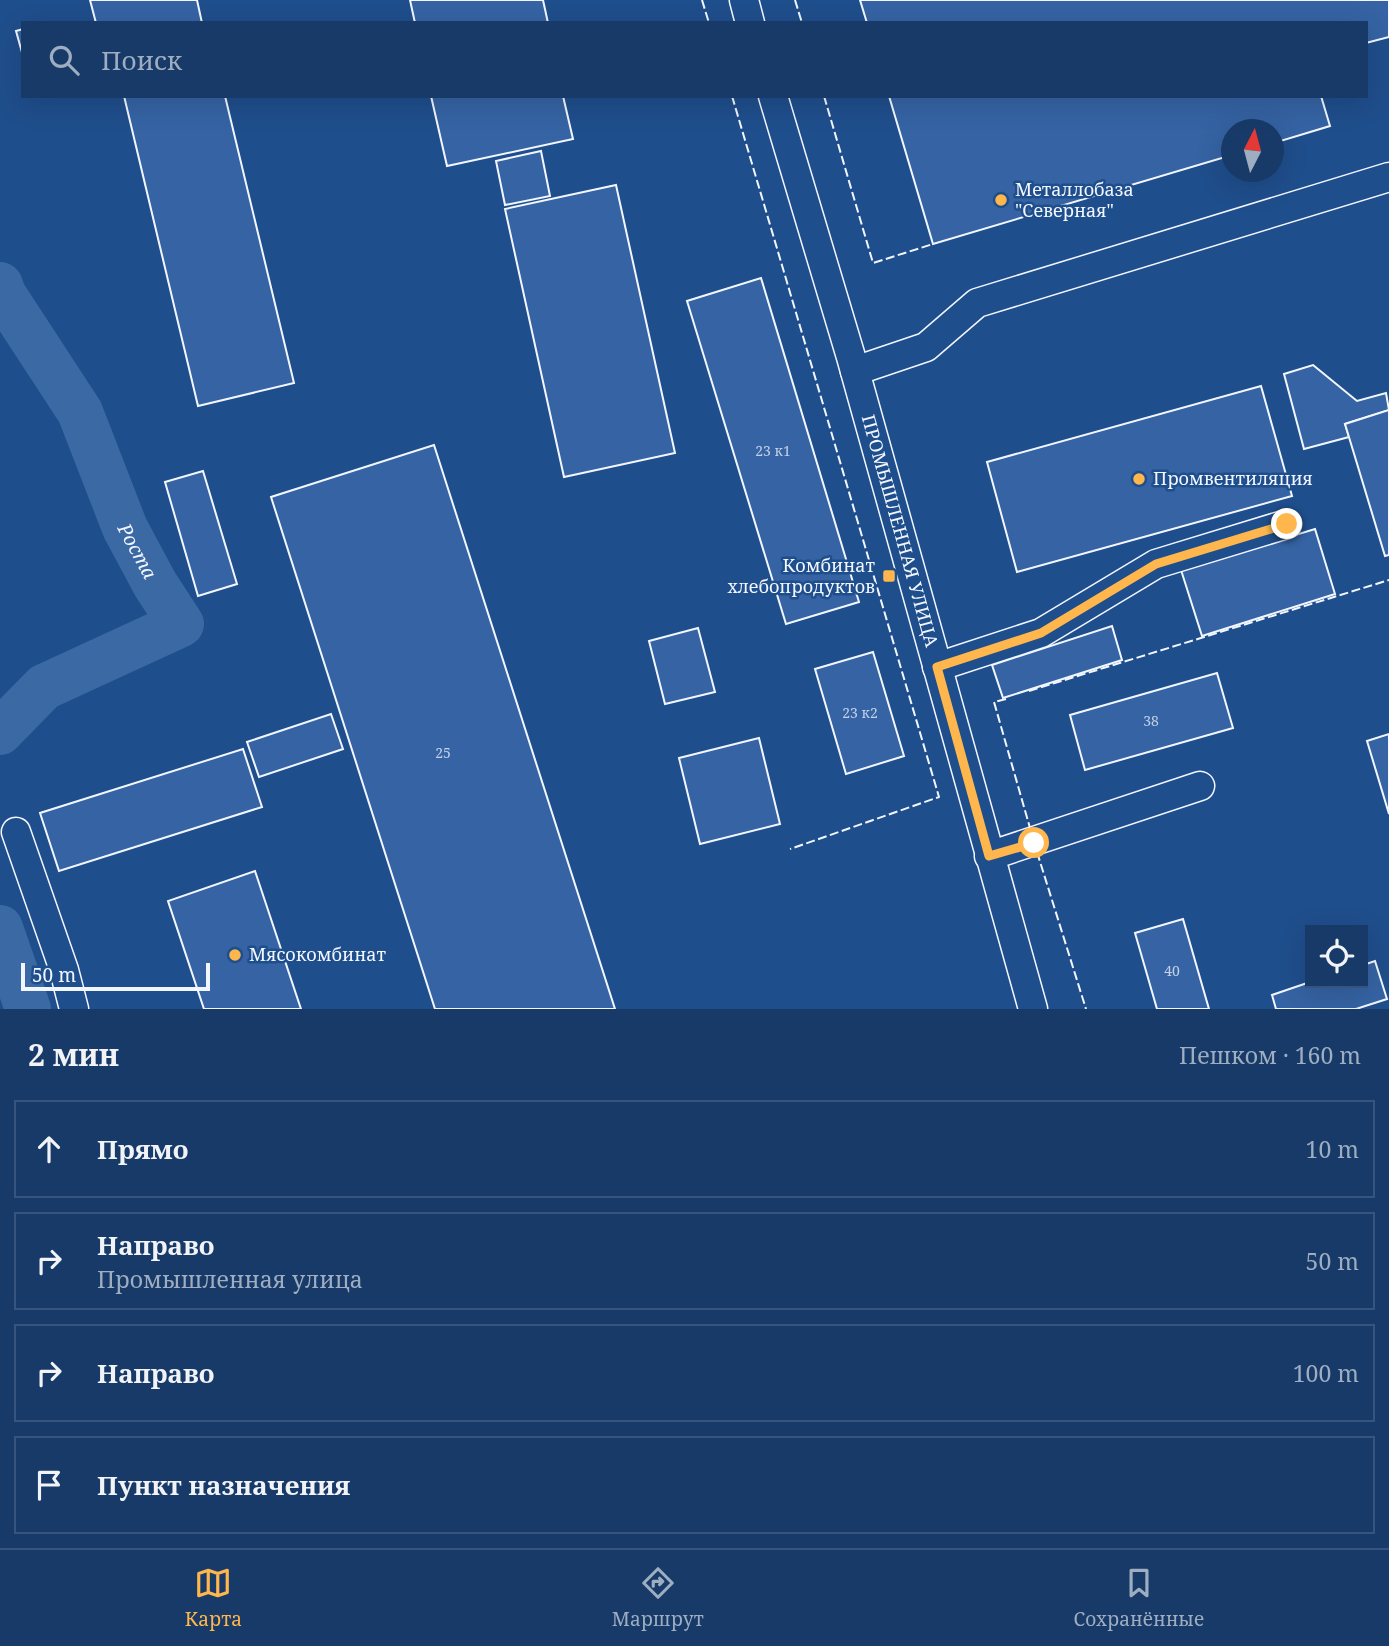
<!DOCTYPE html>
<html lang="ru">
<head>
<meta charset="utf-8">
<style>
	:root { --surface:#173a69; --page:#244571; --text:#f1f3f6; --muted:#9eadc0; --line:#36547d; --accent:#ffb74d }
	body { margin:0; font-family:"Noto Serif",serif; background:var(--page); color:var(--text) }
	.controls { position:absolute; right:21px; bottom:21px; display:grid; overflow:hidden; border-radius:0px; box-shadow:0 7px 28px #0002 }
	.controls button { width:63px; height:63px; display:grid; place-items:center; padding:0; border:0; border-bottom:2px solid var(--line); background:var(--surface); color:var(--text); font:35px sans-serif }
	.compass { position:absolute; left:1221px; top:119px; width:63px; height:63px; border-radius:50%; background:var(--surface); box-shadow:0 7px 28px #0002; rotate:6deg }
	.scale { position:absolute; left:21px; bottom:18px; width:189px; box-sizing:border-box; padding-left:7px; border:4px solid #f2f6ff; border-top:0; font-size:19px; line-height:24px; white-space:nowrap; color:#f2f6ff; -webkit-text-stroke:5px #1f4e8c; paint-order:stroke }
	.stop { position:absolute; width:21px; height:21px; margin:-16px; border:5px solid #ffb74d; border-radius:50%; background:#fff }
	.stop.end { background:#ffb74d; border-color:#fff; box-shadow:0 2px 7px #0008 }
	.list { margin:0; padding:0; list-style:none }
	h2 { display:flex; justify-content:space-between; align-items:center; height:91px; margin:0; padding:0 28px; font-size:30px }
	h2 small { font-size:23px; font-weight:400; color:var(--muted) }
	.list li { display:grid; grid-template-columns:46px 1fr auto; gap:21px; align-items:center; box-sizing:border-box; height:98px; margin:0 14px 14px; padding:0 14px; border:2px solid var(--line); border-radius:0px }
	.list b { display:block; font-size:26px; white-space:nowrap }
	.list p { margin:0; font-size:23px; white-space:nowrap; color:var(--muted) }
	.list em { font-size:23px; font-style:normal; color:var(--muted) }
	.icon { flex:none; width:38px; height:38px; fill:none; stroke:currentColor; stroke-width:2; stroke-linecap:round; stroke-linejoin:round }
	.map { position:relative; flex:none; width:1389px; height:1009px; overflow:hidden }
	.search { position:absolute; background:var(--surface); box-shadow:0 7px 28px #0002; left:21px; right:21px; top:21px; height:77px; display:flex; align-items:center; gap:18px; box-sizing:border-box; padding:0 24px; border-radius:0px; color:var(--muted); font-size:26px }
	.sheet { height:539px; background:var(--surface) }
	nav { display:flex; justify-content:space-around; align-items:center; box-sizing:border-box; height:98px; border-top:2px solid var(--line); background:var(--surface); font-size:19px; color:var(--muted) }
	nav a { display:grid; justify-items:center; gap:4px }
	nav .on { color:var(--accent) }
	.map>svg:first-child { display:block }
</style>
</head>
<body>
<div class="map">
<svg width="1389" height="1009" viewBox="0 0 1389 1009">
	<rect width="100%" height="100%" fill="#1f4e8c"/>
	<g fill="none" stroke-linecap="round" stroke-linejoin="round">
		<g stroke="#3b69a3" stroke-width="46">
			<path id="s1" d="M0 285 3 294 80 412 125 528 155 584 181 624 44 687 0 732"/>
			<polyline points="0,928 28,1009"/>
		</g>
	</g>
	<g fill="#3563a3" stroke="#f2f6ff" stroke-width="2">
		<polygon points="90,0 197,0 202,23 96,23"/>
		<polygon points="410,0 543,0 548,23 415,23"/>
		<polygon points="860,0 1389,0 1389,37 1366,43 1366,23 867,23"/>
		<polygon points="23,29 23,56 16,31"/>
		<polygon points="124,96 225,96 294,383 198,406"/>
		<polygon points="431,96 563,96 573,139 447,166"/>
		<polygon points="889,96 1321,96 1330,126 1274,143 1274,130 1232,130 1232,155 933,244"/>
		<polygon points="541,151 550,196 505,205 496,161"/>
		<polygon points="616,185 675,453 564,477 505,209"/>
		<polygon points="761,278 859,602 786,624 687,301"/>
		<polygon points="1313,365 1357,401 1386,393 1389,410 1345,424 1349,437 1304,449 1284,374"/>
		<polygon points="1261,386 1292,496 1017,572 987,462"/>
		<polygon points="1389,410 1389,555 1385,556 1345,424"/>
		<polygon points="434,445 615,1009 435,1009 271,497"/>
		<polygon points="203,471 237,584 198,596 165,482"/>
		<polygon points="1315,529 1335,594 1202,636 1181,570"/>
		<polygon points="1112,626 1122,660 1003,698 992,665"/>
		<polygon points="698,628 715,692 665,704 649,641"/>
		<polygon points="873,652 904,756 846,774 815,669"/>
		<polygon points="1217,673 1233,728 1085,770 1070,715"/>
		<polygon points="331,714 343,749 259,777 247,742"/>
		<polygon points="1389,734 1389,814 1367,741"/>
		<polygon points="759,738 780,824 700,844 679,758"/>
		<polygon points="243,749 262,807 59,871 40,813"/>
		<polygon points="255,871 301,1009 204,1009 168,901"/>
		<polygon points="1183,919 1209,1009 1157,1009 1135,933"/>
		<polygon points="1375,961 1387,999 1356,1009 1276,1009 1272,995 1310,982 1363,983 1363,965"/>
	</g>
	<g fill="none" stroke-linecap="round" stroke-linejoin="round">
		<defs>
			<g id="minor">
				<polyline points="744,0 750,23"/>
				<path id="s2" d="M773 96 851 357 1033 1009"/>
				<polyline points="855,371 926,347 977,303 1389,177"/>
				<polyline points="937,667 1041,633 1156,564 1287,524"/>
				<polyline points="16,832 64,970 74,1009"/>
				<polyline points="989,856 1200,786"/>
			</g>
		</defs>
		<use href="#minor" stroke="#f2f6ff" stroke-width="31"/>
		<use href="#minor" stroke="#1f4e8c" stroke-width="28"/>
		<g stroke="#f2f6ff" stroke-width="2" stroke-dasharray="9 3.5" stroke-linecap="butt">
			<polyline points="702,0 709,23"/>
			<polyline points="795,0 802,23"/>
			<polyline points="732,96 939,797 790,849"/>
			<polyline points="824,96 873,263 933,244"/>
			<polyline points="1029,691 1389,580"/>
			<polyline points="1006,699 994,702 1032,835"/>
			<polyline points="1037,852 1086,1009"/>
		</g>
	</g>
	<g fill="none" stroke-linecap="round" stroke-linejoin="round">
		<polyline stroke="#ffb74d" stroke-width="9" points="1034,843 989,856 937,667 1041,633 1156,564 1287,524"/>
	</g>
	<g fill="#ffb74d" stroke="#1f4e8c" stroke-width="2.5">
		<circle cx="1001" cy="200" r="7"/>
		<circle cx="1139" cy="479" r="7"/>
		<rect x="882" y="569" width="14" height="14" rx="3.5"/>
		<circle cx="235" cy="955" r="7"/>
	</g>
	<g text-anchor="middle" stroke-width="5" stroke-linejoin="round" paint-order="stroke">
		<g font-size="14" fill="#c3d1e8">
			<text x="773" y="456">23 к1</text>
			<text x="860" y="718">23 к2</text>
			<text x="1151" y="726">38</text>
			<text x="443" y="758">25</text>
			<text x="1172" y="976">40</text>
		</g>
		<g font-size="18" fill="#f2f6ff" stroke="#1f4e8c" text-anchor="start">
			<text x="1015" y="196">Металлобаза<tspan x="1015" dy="21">"Северная"</tspan></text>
			<text x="1153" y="485">Промвентиляция</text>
			<text x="875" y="572" text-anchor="end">Комбинат<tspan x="875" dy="21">хлебопродуктов</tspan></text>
			<text x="249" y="961">Мясокомбинат</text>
		</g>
		<g font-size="18" fill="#f2f6ff" stroke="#1f4e8c">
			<text dy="6" stroke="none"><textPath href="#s2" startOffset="453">ПРОМЫШЛЕННАЯ УЛИЦА</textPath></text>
		</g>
		<g font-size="19" font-style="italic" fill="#f2f6ff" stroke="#1f4e8c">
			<text dy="7" stroke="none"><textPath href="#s1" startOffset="301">Роста</textPath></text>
		</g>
	</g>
</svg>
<div class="controls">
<button><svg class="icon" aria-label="locate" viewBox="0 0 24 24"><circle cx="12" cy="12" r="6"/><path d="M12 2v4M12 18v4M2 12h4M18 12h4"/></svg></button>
</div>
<svg class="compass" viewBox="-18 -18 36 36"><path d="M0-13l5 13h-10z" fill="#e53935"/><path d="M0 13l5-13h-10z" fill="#9eadc0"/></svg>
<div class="scale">50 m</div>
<div class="stop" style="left:1034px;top:843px"></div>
<div class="stop end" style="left:1287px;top:524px"></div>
<div class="search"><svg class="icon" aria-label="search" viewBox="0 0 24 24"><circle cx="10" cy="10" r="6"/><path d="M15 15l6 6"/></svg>Поиск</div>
</div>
<section class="sheet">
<h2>2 мин<small>Пешком · 160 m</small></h2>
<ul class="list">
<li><svg class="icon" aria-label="ahead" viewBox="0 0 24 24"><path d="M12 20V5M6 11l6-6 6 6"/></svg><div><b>Прямо</b></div><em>10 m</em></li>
<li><svg class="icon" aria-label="right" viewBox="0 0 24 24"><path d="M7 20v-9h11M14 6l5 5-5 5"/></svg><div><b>Направо</b><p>Промышленная улица</p></div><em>50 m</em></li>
<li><svg class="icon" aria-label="right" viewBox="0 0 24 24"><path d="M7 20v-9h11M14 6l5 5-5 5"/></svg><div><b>Направо</b></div><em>100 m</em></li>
<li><svg class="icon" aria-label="arrive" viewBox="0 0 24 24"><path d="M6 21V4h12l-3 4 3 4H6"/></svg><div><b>Пункт назначения</b></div></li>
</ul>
</section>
<nav>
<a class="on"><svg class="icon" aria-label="map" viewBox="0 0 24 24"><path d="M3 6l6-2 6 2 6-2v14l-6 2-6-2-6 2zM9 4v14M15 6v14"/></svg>Карта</a>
<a><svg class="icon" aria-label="directions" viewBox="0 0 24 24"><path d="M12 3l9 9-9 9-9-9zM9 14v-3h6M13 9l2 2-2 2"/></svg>Маршрут</a>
<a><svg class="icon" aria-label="saved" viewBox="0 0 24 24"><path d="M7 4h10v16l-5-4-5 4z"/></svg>Сохранённые</a>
</nav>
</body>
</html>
